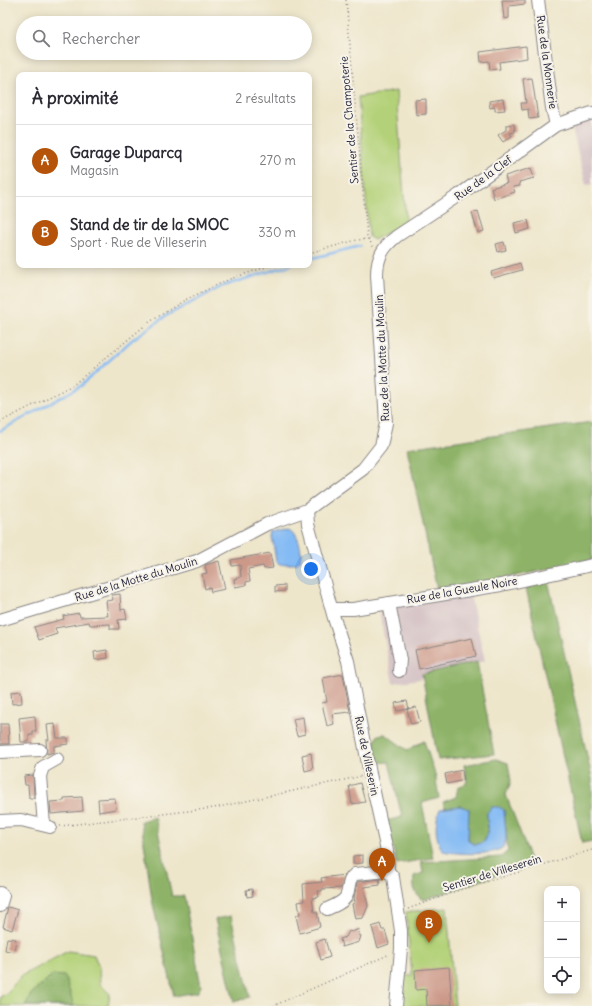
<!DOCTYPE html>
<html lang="fr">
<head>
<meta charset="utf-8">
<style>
	:root { --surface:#fff; --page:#f7f7f7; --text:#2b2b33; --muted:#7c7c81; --line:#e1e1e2; --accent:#b45309 }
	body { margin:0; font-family:Delius,sans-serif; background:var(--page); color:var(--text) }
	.controls { position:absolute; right:12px; bottom:12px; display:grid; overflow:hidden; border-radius:8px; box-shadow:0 2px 10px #0003 }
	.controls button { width:36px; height:36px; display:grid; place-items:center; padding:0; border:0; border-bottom:1px solid var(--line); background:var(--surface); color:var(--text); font:20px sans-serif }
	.you { position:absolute; left:311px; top:569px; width:14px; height:14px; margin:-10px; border:3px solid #fff; border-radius:50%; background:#1a73e8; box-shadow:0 0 0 6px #1a73e833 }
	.badge { display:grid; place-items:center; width:26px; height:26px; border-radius:50%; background:var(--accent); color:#fff; font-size:13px; font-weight:700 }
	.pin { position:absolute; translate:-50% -33px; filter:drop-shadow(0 1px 2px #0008) }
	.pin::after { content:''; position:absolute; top:21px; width:14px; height:12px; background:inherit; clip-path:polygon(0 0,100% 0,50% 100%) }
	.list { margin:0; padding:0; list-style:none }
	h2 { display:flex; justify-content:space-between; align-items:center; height:52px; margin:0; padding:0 16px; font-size:17px }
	h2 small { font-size:13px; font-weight:400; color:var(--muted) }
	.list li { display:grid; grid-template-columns:26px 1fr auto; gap:12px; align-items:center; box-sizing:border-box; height:72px; padding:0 16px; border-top:1px solid var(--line) }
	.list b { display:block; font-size:15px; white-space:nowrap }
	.list p { margin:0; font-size:13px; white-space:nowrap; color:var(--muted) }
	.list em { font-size:13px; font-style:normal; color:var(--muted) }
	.icon { flex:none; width:22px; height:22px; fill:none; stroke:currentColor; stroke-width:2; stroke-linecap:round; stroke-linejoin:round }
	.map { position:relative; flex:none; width:592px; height:1006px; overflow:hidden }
	.search { position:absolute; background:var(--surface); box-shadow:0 2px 10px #0003; left:16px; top:16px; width:296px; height:44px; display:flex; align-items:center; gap:10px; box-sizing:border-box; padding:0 14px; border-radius:22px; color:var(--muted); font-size:15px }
	.panel { position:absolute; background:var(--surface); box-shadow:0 2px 10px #0003; left:16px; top:72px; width:296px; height:196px; border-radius:8px }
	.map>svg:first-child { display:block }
</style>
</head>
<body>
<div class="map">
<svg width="592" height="1006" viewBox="0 0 592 1006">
	<rect width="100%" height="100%" fill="#f7f3e8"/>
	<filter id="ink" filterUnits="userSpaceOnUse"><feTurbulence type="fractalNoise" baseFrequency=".025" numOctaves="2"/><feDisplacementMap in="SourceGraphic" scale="8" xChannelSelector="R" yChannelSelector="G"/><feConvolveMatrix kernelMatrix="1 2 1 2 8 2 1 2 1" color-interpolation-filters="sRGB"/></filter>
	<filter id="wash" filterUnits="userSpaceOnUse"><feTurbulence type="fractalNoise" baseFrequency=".012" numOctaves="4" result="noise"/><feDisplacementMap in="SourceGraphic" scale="16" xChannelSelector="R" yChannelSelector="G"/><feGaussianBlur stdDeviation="0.9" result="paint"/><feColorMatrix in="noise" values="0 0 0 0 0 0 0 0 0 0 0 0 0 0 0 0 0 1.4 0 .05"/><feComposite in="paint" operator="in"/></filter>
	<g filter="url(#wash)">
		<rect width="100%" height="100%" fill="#eee6cb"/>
		<g fill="#d2bec2">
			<polygon points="592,118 592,184 586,185 571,124"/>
			<polygon points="470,595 485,661 422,674 421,679 393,683 379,610"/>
		</g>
		<g fill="#b3d178" stroke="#6a7a5a">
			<polygon points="396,91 406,222 374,240 369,237 358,97"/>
			<polygon points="447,908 455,1006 400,1006 403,976 412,975 406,912"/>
			<polygon points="68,951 94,955 99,967 100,984 110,994 108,1006 0,1006 0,997 6,994 21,976"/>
		</g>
		<g fill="#8eb368" stroke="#586a52">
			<polygon points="592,422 592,560 467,586 437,590 407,448"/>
			<polygon points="548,580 592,778 592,841 582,843 526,588"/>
			<polygon points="477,662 494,754 438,760 422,674"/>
			<path d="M385 734 407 750 424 741 435 774 439 798 422 803 433 858 397 864 386 821 402 817 389 762 376 763C372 751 372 746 378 735Z"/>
			<path d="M496 759 508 763 511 781 506 795 524 842 531 864 423 900C414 894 413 887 414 876L423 873 421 862 501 857 508 851 504 810 487 813 488 828 485 841C462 856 468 822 469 809L460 806 445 808 443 802 456 797 458 787 467 783 464 765Z"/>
			<polygon points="155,817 172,896 184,896 201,986 198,992 174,996 152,900 141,821"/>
			<polygon points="231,916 250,997 234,1002 215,919"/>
			<polygon points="52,975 65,976 74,1006 25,1006 31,994"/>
		</g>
		<g fill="#85bbf4" stroke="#546e98">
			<path d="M289 528C298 530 306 558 297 563 294 564 290 564 287 564 283 565 280 565 276 561L272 536 273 532Z"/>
			<path d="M460 806 469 809 468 840C474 846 478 845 485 841L488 828 487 813 492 807H499L504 810C504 820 508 835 505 844 501 857 455 854 443 851 435 839 434 823 440 809Z"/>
		</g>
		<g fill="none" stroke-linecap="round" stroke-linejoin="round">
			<g stroke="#85bbf4" stroke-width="2.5">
				<polyline points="309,259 360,246"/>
				<polyline points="0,431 81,386 133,339 166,316 223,286 290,265"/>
			</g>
		</g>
		<g id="blocks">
			<g fill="#cc9888">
				<polygon points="502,0 525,0 525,4 509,6 509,18 504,19"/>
				<polygon points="526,46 527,58 499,62 500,69 490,70 489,61 481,62 480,52"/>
				<polygon points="532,78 538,118 529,119 528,109 522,110 521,103 526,103 523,79"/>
				<polygon points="426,99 426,114 416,115 415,100"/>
				<polygon points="503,99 505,110 495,111 495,107 490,108 489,101"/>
				<polygon points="514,124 515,132 510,133 512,136 503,142 498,135 506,130 506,125"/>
				<polygon points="531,168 534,178 519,182 520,186 513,187 515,192 494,199 491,188 507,183 505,176"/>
				<polygon points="478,211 484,231 478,233 472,213"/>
				<polygon points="528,220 530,229 516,233 514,223"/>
				<polygon points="504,242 506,250 498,252 496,244"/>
				<polygon points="520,263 522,270 493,278 491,272"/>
				<polygon points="270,553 273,568 264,569 263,566 248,569 250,581 246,582 246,585 235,587 234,579 241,577 240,565 232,566 231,560"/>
				<polygon points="219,561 225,589 211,592 210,587 205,589 202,574 207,573 205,565"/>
				<polygon points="285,585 285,591 275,592 275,586"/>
				<polygon points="120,594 121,610 125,609 127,619 118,620 119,629 110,629 110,624 90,625 89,622 55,628 57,634 39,640 34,627 64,619 63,616 79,613 80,617 108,616 106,601 113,600 112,595"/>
				<polygon points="472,638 476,656 419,669 415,650"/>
				<polygon points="107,650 108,658 95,660 94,652"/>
				<polygon points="343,674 350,712 332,714 334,724 327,726 322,703 327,702 323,678"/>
				<polygon points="21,691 22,703 12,704 11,692"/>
				<polygon points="407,701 409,709 397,711 395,703"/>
				<polygon points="416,707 420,722 411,724 407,709"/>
				<polygon points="35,716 36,731 33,731 33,735 29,735 29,742 21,742 19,718"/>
				<polygon points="303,717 305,734 297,736 293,719"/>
				<polygon points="0,724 8,724 9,744 0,744"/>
				<polygon points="55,724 57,738 68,738 68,744 54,746 54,752 47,754 46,740 49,740 47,725"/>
				<polygon points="311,753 313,769 305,771 302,755"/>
				<polygon points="462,770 464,780 447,784 445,774"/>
				<polygon points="33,775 34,798 29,798 28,785 25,785 24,776"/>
				<polygon points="360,783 365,802 352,804 349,786"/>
				<polygon points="82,797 83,811 51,814 50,802 64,801 64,798"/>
				<polygon points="115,798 116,809 99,812 98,799"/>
				<polygon points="363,855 363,863 353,864 353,856"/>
				<polygon points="345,875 341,888 322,889 322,891 318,891 319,897 312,898 314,912 317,912 320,927 300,933 296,916 300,914 298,902 304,901 303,884 322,882 321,878"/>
				<polygon points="379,879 380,885 364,887 368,906 363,918 355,919 352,904 355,903 354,898 357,882"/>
				<polygon points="252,889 253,896 247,897 246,890"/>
				<polygon points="8,907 18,910 12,930 3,927"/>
				<polygon points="380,924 382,930 385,930 389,944 378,948 372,927"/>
				<polygon points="359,929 358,934 361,936 359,942 342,947 340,939 346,937 349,931 352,932"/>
				<polygon points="7,938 16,939 14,952 5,950"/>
				<polygon points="325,939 330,957 321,960 316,942"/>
				<polygon points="449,967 452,1005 427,1006 426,989 416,990 415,970"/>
			</g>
		</g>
	</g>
	<g filter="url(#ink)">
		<use href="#blocks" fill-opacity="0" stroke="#888483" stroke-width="1"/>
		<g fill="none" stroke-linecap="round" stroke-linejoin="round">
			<defs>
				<g id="minor">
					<polyline points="538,0 552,108 556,125"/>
					<polyline points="307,510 308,524 334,618 348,661 370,774 387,851 388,871 393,877 401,931 401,949 396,1006"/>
					<polyline points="389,603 400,660 399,671"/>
					<polyline points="332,609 353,609 501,585 592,565"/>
					<path d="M0 620 197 561 267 524 307 510 363 469 381 446 386 423 377 275C377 257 383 247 397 236L459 195 556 125 592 113"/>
					<polyline points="0,752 40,750"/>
					<polyline points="0,821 21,820 50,827"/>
					<polyline points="44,825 40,776 43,767 57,759"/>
					<polyline points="0,893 3,896 0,906"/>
					<path d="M327 909C334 906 342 903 346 897 350 889 347 880 355 874L388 871"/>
				</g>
			</defs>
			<use href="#minor" stroke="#888483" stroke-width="14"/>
			<g stroke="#888483" stroke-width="1.5" stroke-dasharray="1 3" stroke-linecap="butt">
				<polyline points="346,0 367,236 373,247"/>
				<polyline points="309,253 357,240 368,239"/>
				<polyline points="0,422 73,385 148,323 185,300 230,279 272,265"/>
				<polyline points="60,826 214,808 362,776"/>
				<polyline points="408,909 456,891 592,850"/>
				<polyline points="273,1006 390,954"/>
			</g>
			<use href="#minor" stroke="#fff" stroke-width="12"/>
		</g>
	</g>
	<g text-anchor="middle" stroke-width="4" stroke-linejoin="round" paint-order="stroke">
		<g font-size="11" fill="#22223b" stroke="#f7f3e8">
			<text transform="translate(547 62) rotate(82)" y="4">Rue de la Monnerie</text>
			<text transform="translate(349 120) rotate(-95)" y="4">Sentier de la Champoterie</text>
			<text transform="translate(483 178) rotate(-36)" y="4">Rue de la Clef</text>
			<text transform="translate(382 358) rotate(-93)" y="4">Rue de la Motte du Moulin</text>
			<text transform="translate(136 579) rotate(-17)" y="4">Rue de la Motte du Moulin</text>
			<text transform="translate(462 590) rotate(-10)" y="4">Rue de la Gueule Noire</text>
			<text transform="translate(367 756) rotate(78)" y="4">Rue de Villeserin</text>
			<text transform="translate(492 873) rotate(-17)" y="4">Sentier de Villeserein</text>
		</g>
	</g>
</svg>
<div class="controls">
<button>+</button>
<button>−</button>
<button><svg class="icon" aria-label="locate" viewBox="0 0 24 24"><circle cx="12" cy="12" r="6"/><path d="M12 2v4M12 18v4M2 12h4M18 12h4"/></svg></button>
</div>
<div class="you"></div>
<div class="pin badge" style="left:382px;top:881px">A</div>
<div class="pin badge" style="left:429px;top:943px">B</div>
<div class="search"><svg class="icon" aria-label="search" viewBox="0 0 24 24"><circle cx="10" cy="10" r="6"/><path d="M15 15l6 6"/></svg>Rechercher</div>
<section class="panel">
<h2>À proximité<small>2 résultats</small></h2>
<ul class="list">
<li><span class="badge">A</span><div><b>Garage Duparcq</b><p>Magasin</p></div><em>270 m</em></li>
<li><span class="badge">B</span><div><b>Stand de tir de la SMOC</b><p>Sport · Rue de Villeserin</p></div><em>330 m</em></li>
</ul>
</section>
</div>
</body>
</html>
